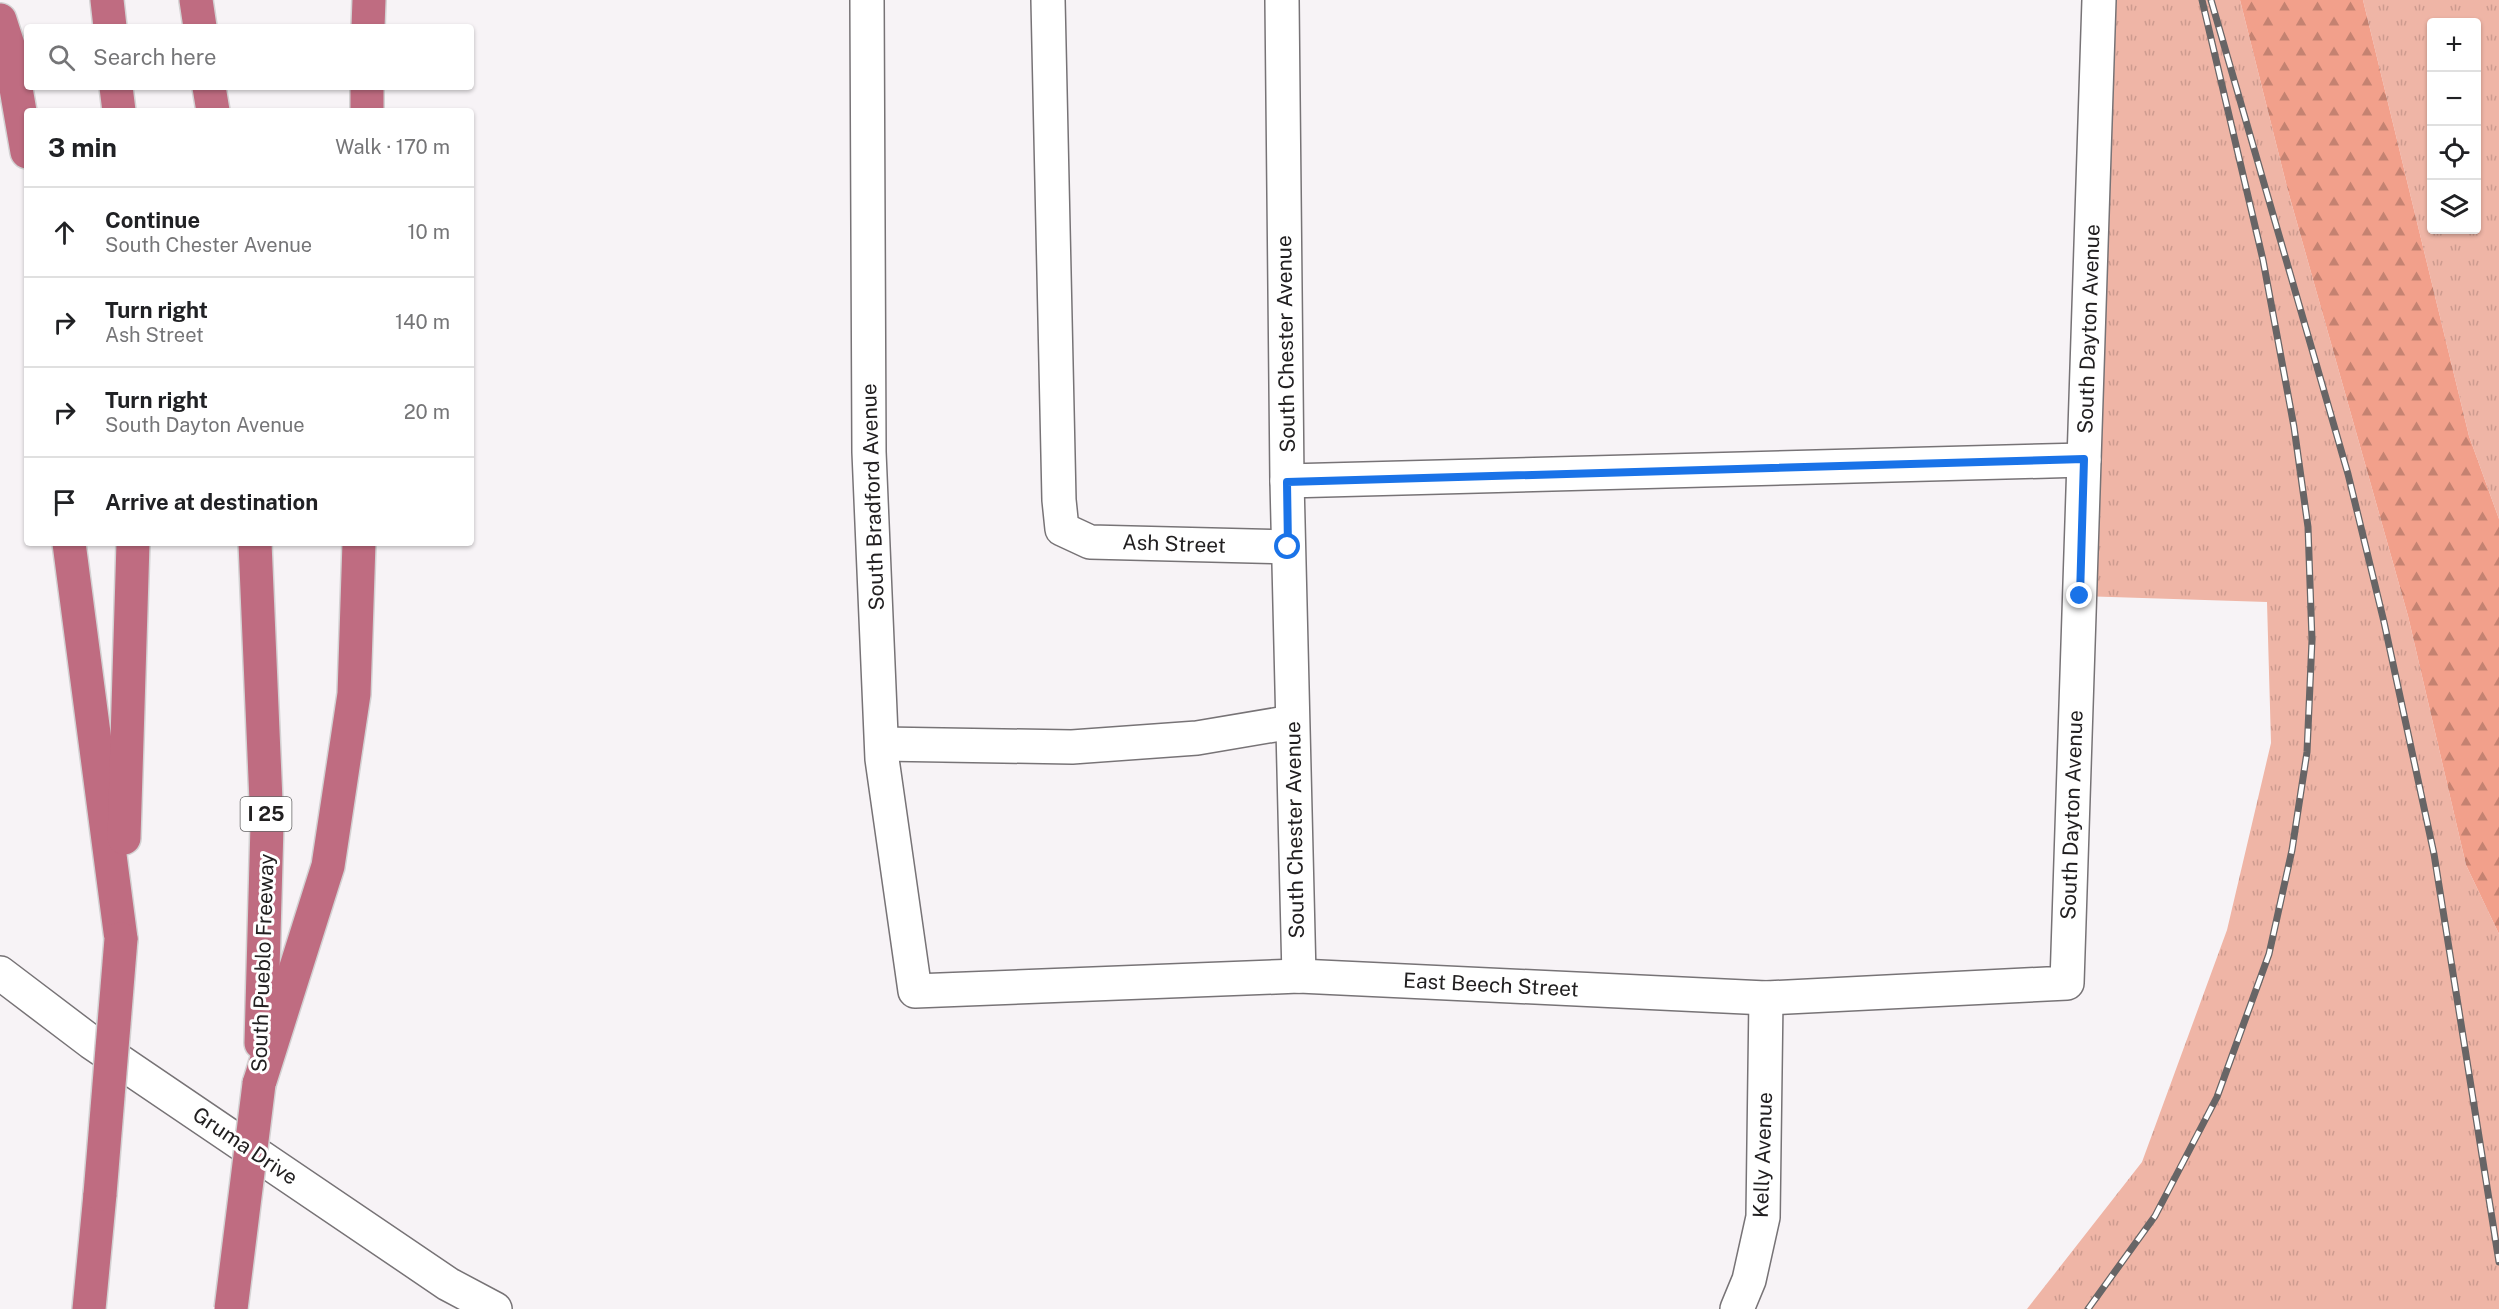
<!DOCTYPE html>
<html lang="en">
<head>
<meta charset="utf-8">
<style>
	:root { --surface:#fff; --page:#f2f2f2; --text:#202124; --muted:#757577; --line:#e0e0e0 }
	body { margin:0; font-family:"Public Sans",sans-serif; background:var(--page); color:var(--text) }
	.controls { position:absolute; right:18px; top:18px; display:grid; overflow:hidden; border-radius:6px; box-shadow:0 2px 4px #0004 }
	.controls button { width:54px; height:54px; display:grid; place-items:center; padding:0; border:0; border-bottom:2px solid var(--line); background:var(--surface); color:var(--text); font:30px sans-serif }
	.stop { position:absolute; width:18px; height:18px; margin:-14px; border:4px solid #1a73e8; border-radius:50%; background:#fff }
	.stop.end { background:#1a73e8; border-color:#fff; box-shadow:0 2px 6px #0008 }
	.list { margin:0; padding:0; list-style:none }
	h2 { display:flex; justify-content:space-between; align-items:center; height:78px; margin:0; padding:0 24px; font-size:26px }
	h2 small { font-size:20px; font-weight:400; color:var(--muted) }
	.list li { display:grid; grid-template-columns:39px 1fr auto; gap:18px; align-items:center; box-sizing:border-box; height:90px; padding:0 24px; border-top:2px solid var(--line) }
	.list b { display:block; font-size:22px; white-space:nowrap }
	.list p { margin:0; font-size:20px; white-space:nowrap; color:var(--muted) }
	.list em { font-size:20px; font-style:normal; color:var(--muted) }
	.icon { flex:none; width:33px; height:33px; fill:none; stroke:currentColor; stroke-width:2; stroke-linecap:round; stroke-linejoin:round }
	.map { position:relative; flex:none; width:2499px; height:1309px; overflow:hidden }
	.search { position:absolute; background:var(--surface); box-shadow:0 2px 4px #0004; left:24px; top:24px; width:450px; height:66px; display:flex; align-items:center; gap:15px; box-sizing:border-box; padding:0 21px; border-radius:6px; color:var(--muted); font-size:22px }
	.panel { position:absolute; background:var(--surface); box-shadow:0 2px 4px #0004; left:24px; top:108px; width:450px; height:438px; border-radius:6px }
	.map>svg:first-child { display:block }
</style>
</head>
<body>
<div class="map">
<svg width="2499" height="1309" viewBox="0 0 2499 1309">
	<defs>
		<pattern id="grass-tufts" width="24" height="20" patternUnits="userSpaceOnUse" patternTransform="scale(1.5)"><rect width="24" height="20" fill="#efb5a6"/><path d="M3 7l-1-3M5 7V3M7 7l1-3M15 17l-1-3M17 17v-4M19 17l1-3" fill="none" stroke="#cd9b8f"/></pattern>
		<pattern id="forest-firs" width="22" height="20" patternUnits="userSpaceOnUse" patternTransform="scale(1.5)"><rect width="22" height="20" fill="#f2a08b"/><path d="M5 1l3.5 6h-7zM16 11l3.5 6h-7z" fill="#c48271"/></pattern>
	</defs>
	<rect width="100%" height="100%" fill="#f7f3f6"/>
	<g fill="url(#grass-tufts)" fill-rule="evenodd">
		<polygon points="2099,0 2240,0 2288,191 2408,616 2466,865 2499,934 2499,1309 2027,1309 2142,1162 2227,930 2271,743 2267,602 2080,596"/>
		<path d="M2363 0H2499V519L2469 436ZM2432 22H2476V230H2432Z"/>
	</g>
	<polygon fill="url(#forest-firs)" points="2240,0 2363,0 2469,436 2499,519 2499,934 2466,865 2408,616 2288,191"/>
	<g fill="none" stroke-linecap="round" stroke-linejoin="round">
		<defs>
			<g id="minor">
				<polyline points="867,0 869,452 882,759 915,991 1299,976 1766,998 2067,983 2099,0"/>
				<polyline points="1048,0 1059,500 1062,529 1090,542 1288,547"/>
				<polyline points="1282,0 1287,481 1299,976"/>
				<polyline points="1287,481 2084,460"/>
				<polyline points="882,744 1072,747 1197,738 1292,722"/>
				<polyline points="0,973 91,1042 448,1284 495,1309"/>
				<polyline points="1737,1309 1749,1280 1763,1217 1766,998"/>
			</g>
			<g id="highway">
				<polyline points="107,0 110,27"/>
				<polyline points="196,0 200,27"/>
				<polyline points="0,20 9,48 27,152"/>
				<polyline points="368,27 369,0"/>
				<polyline points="116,87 119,111"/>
				<polyline points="209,87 213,111"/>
				<polyline points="367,111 367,87"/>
				<polyline points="69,543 121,939"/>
				<polyline points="255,543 267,825 261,1043"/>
				<polyline points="124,838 133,543"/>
				<polyline points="259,1084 328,866 354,694 359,543"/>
				<polyline points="89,1309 100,1194"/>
			</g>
		</defs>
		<use href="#minor" stroke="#777376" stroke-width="36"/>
		<use href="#highway" stroke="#d3d2d3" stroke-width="36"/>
		<use href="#minor" stroke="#fff" stroke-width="33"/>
		<use href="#highway" stroke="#bf6c81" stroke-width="33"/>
		<defs>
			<g id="rail">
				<polyline points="2211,0 2348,474 2384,622 2434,854 2499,1262"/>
				<polyline points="2088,1309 2155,1216 2217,1097 2269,954 2292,850 2307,752 2312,640 2308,527 2294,427 2263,260 2202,0"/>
			</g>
		</defs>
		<use href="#rail" stroke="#676566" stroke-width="7"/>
		<use href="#rail" stroke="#fff" stroke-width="4.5" stroke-dasharray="14" stroke-linecap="butt"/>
		<defs>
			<g id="highway-bridge">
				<polyline points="100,1194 121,939"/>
				<polyline points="231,1309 259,1084"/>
			</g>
		</defs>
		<use href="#highway-bridge" stroke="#d3d2d3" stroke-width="36" stroke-linecap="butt"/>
		<use href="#highway-bridge" stroke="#bf6c81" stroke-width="33"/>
	</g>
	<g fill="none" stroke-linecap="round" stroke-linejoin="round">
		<polyline stroke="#1a73e8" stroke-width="8" points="1288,547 1287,482 2084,459 2080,596"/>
	</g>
	<g text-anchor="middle" stroke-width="6" stroke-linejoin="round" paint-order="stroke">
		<rect fill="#fff" stroke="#646364" stroke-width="1.5" x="240.5" y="797" width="51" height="34" rx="4.5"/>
		<g font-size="20" font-weight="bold" fill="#222021">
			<text x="266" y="821">I 25</text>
		</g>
		<g font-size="21" fill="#222021" stroke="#fff">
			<text transform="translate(2089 329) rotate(-88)" y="7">South Dayton Avenue</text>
			<text transform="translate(1286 344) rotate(-91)" y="7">South Chester Avenue</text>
			<text transform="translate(873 497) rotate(-92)" y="7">South Bradford Avenue</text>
			<text transform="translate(1174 544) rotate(2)" y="7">Ash Street</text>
			<text transform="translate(2072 815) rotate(-88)" y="7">South Dayton Avenue</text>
			<text transform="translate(1295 830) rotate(-91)" y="7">South Chester Avenue</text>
			<text transform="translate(263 963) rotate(-88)" y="7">South Pueblo Freeway</text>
			<text transform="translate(1491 985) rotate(3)" y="7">East Beech Street</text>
			<text transform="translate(245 1146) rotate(34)" y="7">Gruma Drive</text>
			<text transform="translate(1763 1155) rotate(-88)" y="7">Kelly Avenue</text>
		</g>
	</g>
</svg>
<div class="controls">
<button>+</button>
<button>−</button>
<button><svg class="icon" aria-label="locate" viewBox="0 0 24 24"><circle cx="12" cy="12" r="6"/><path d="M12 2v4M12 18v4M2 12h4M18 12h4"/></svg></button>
<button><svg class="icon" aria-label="layers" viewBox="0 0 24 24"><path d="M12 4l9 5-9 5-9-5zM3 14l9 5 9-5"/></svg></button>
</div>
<div class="stop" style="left:1288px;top:547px"></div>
<div class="stop end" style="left:2080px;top:596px"></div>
<div class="search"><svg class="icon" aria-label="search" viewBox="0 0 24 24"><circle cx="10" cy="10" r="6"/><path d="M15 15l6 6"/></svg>Search here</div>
<section class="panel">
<h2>3 min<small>Walk · 170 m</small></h2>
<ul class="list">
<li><svg class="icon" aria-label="ahead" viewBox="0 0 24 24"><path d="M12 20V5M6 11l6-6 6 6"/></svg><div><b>Continue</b><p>South Chester Avenue</p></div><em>10 m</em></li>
<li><svg class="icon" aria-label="right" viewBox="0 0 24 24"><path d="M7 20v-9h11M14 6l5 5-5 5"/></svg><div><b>Turn right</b><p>Ash Street</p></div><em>140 m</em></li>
<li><svg class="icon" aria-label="right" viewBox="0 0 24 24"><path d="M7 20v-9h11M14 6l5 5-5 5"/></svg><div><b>Turn right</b><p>South Dayton Avenue</p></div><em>20 m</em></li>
<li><svg class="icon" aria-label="arrive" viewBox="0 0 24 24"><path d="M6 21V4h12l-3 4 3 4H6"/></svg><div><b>Arrive at destination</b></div></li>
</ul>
</section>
</div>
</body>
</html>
